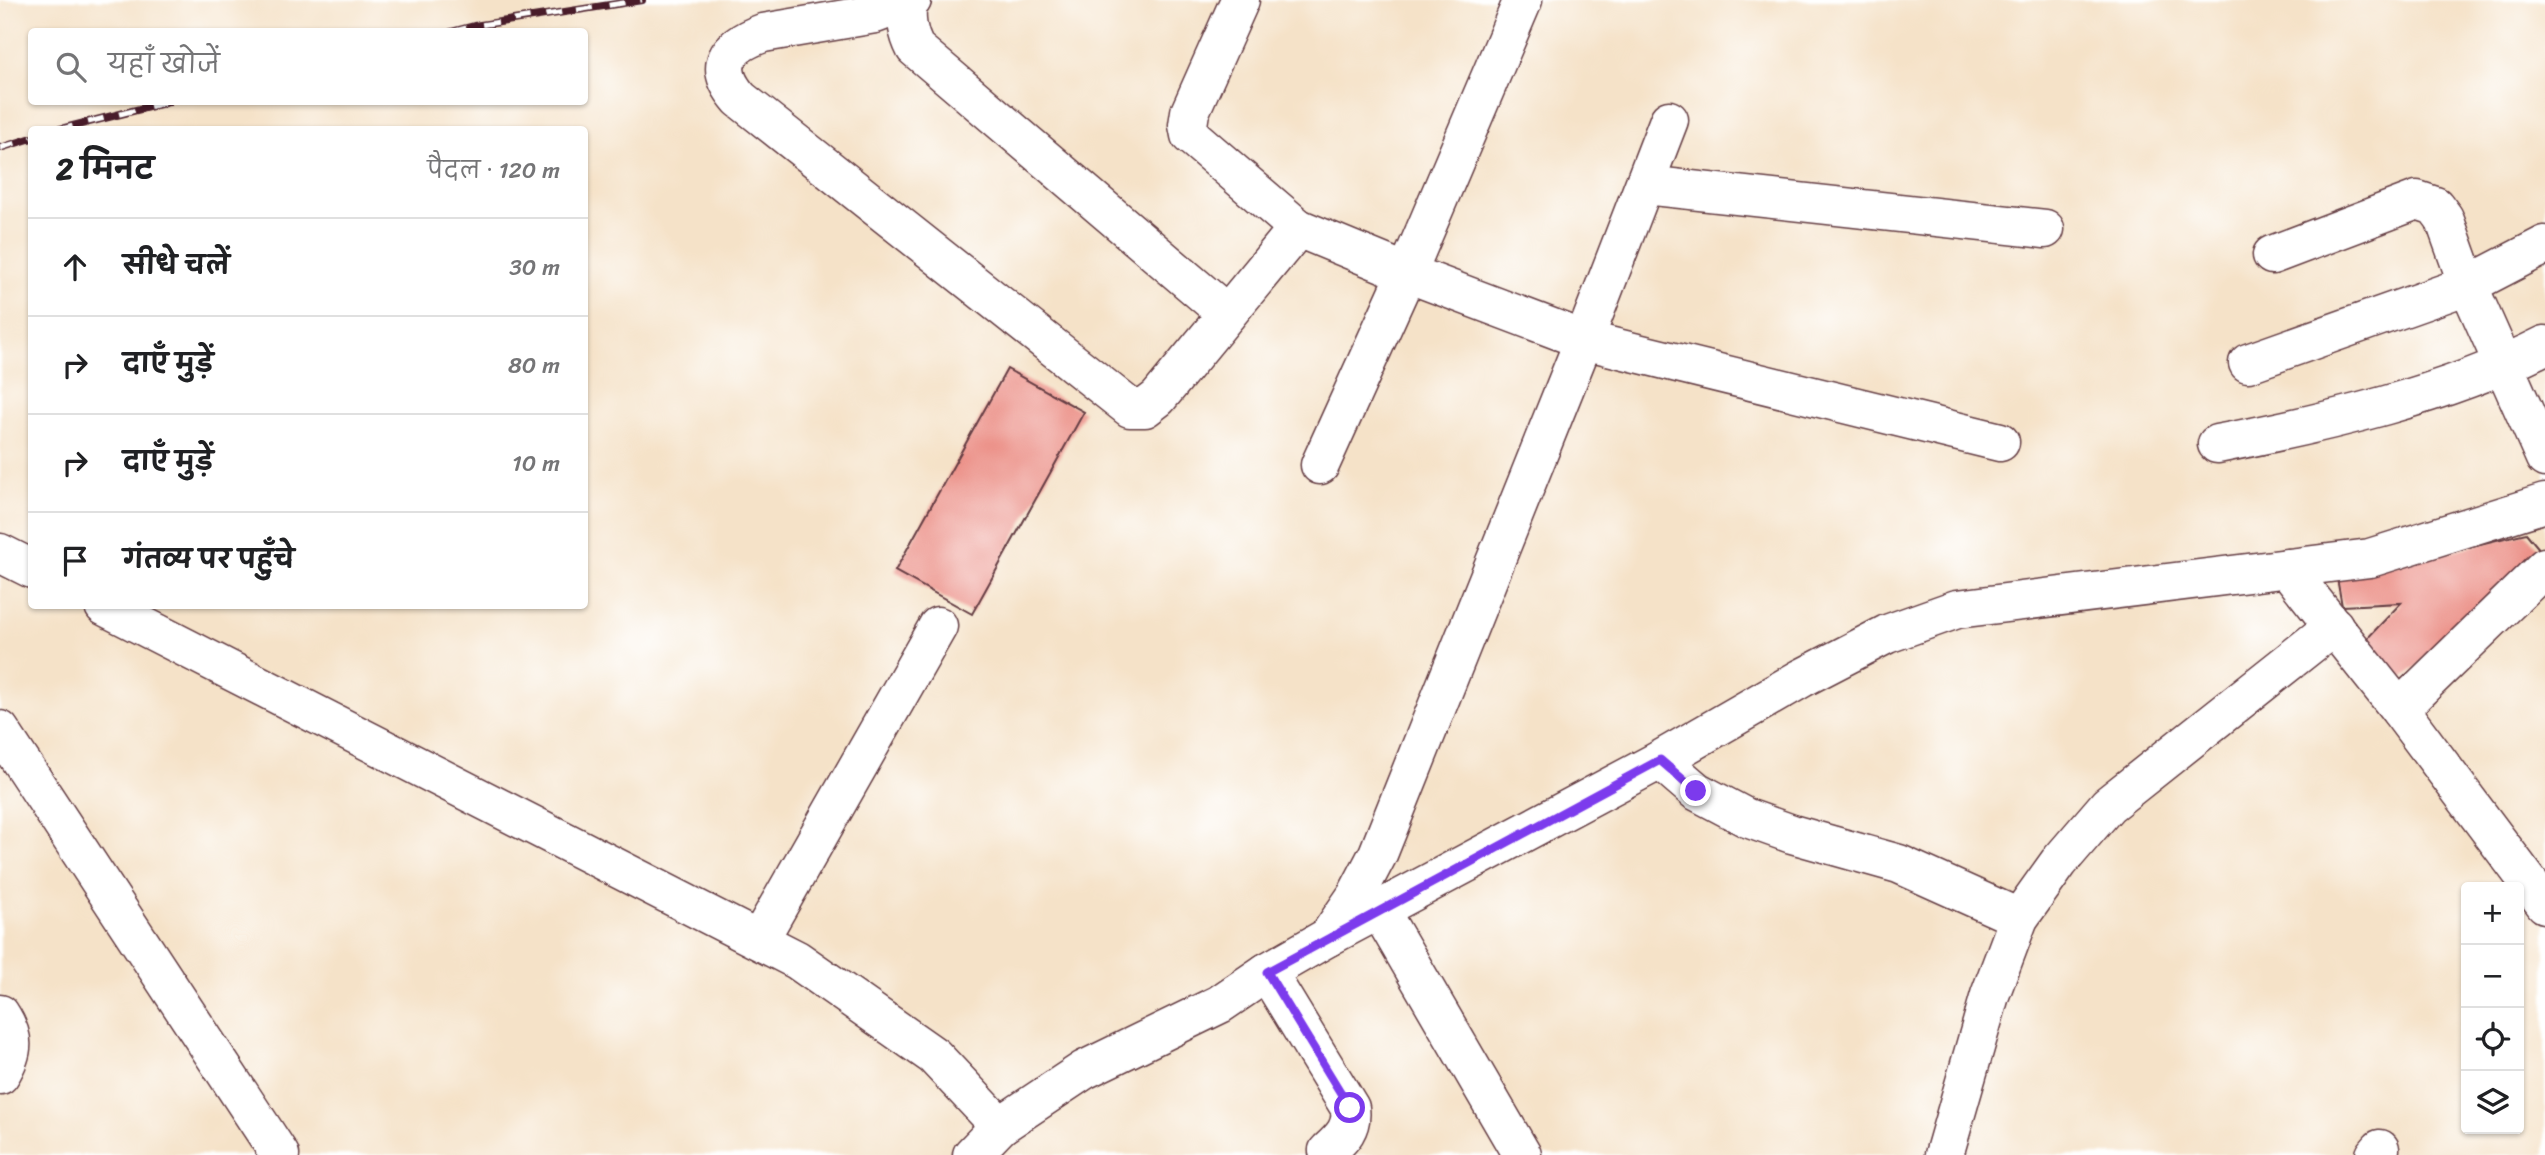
<!DOCTYPE html>
<html lang="hi">
<head>
<meta charset="utf-8">
<style>
	:root { --surface:#fff; --page:#f6f6f6; --text:#202124; --muted:#757577; --line:#e0e0e0 }
	body { margin:0; font-family:Sriracha,"Playpen Sans Deva",sans-serif; background:var(--page); color:var(--text) }
	.controls { position:absolute; right:21px; bottom:21px; display:grid; overflow:hidden; border-radius:7px; box-shadow:0 2px 5px #0004 }
	.controls button { width:63px; height:63px; display:grid; place-items:center; padding:0; border:0; border-bottom:2px solid var(--line); background:var(--surface); color:var(--text); font:35px sans-serif }
	.stop { position:absolute; width:21px; height:21px; margin:-16px; border:5px solid #7c3aed; border-radius:50%; background:#fff }
	.stop.end { background:#7c3aed; border-color:#fff; box-shadow:0 2px 7px #0008 }
	.list { margin:0; padding:0; list-style:none }
	h2 { display:flex; justify-content:space-between; align-items:center; height:91px; margin:0; padding:0 28px; font-size:30px }
	h2 small { font-size:23px; font-weight:400; color:var(--muted) }
	.list li { display:grid; grid-template-columns:46px 1fr auto; gap:21px; align-items:center; box-sizing:border-box; height:98px; padding:0 28px; border-top:2px solid var(--line) }
	.list b { display:block; font-size:26px; white-space:nowrap }
	.list em { font-size:23px; font-style:normal; color:var(--muted) }
	.icon { flex:none; width:38px; height:38px; fill:none; stroke:currentColor; stroke-width:2; stroke-linecap:round; stroke-linejoin:round }
	.map { position:relative; flex:none; width:2545px; height:1155px; overflow:hidden }
	.search { position:absolute; background:var(--surface); box-shadow:0 2px 5px #0004; left:28px; top:28px; width:560px; height:77px; display:flex; align-items:center; gap:18px; box-sizing:border-box; padding:0 24px; border-radius:7px; color:var(--muted); font-size:26px }
	.panel { position:absolute; background:var(--surface); box-shadow:0 2px 5px #0004; left:28px; top:126px; width:560px; height:483px; border-radius:7px }
	.map>svg:first-child { display:block }
</style>
</head>
<body>
<div class="map">
<svg width="2545" height="1155" viewBox="0 0 2545 1155">
	<rect width="100%" height="100%" fill="#fff"/>
	<filter id="ink" filterUnits="userSpaceOnUse"><feTurbulence type="fractalNoise" baseFrequency=".0143" numOctaves="2"/><feDisplacementMap in="SourceGraphic" scale="14" xChannelSelector="R" yChannelSelector="G"/><feConvolveMatrix kernelMatrix="1 2 1 2 8 2 1 2 1" color-interpolation-filters="sRGB"/></filter>
	<filter id="wash" filterUnits="userSpaceOnUse"><feTurbulence type="fractalNoise" baseFrequency=".00686" numOctaves="4" result="noise"/><feDisplacementMap in="SourceGraphic" scale="28" xChannelSelector="R" yChannelSelector="G"/><feGaussianBlur stdDeviation="1.57" result="paint"/><feColorMatrix in="noise" values="0 0 0 0 0 0 0 0 0 0 0 0 0 0 0 0 0 1.4 0 .05"/><feComposite in="paint" operator="in"/></filter>
	<g filter="url(#wash)">
		<rect width="100%" height="100%" fill="#f5e2c8"/>
		<g id="blocks">
			<g fill="#ec938a">
				<polygon points="1007,369 1084,412 972,614 895,571"/>
				<polygon points="2526,533 2545,556 2396,684 2362,644 2401,603 2342,606 2337,578"/>
			</g>
		</g>
	</g>
	<g filter="url(#ink)">
		<use href="#blocks" fill-opacity="0" stroke="#643c43" stroke-width="2"/>
		<g fill="none" stroke-linecap="round" stroke-linejoin="round">
			<defs>
				<g id="minor">
					<path d="M912 0 875 14 763 33C726 46 712 67 740 99L1130 408H1145L1158 398 1298 228 1407 273 1584 340 2000 442"/>
					<polyline points="1240,0 1190,112 1188,125 1190,135 1298,228"/>
					<path d="M907 2C906 20 907 32 915 48L1227 314"/>
					<polyline points="1645,185 2045,229"/>
					<polyline points="2272,255 2417,200 2435,206 2444,218 2468,285 2545,458"/>
					<polyline points="2248,363 2468,285 2545,245"/>
					<path d="M2217 444C2326 423 2447 395 2545 345"/>
					<polyline points="1320,465 1407,273 1523,0"/>
					<polyline points="0,553 32,569"/>
					<polyline points="2287,568 2399,709 2545,904"/>
					<polyline points="104,606 797,960 934,1056 1000,1126"/>
					<polyline points="2399,709 2545,567"/>
					<polyline points="0,730 280,1155"/>
					<polyline points="1660,760 1696,791 1747,818 1792,834 1899,864 2019,918"/>
					<polyline points="1380,911 1522,1155"/>
					<polyline points="1328,937 1356,896 1378,854 1584,340 1669,120"/>
					<polyline points="759,940 938,626"/>
					<path d="M1267 972 1350 1108C1353 1128 1342 1138 1328 1151L1329 1155"/>
					<path d="M0 1014C15 1037 15 1051 0 1075"/>
					<polyline points="972,1155 1000,1126 1084,1070 1220,1004 1267,972 1328,937 1660,760 1802,678 1887,634 1957,609 2370,558 2545,503"/>
					<polyline points="1944,1155 1990,995 2019,918 2059,862 2108,805 2334,626"/>
					<polyline points="2375,1155 2380,1149"/>
				</g>
			</defs>
			<use href="#minor" stroke="#643c43" stroke-width="41"/>
			<use href="#minor" stroke="#fff" stroke-width="38"/>
			<defs>
				<g id="rail">
					<polyline points="451,32 474,26 642,0"/>
					<polyline points="57,130 168,102"/>
					<polyline points="0,148 32,138"/>
				</g>
			</defs>
			<use href="#rail" stroke="#4a1f2b" stroke-width="8"/>
			<use href="#rail" stroke="#fff" stroke-width="5" stroke-dasharray="16" stroke-linecap="butt"/>
		</g>
	</g>
	<g fill="none" stroke-linecap="round" stroke-linejoin="round" filter="url(#ink)">
		<polyline stroke="#7c3aed" stroke-width="9" points="1350,1108 1267,972 1660,760 1696,791"/>
	</g>
</svg>
<div class="controls">
<button>+</button>
<button>−</button>
<button><svg class="icon" aria-label="locate" viewBox="0 0 24 24"><circle cx="12" cy="12" r="6"/><path d="M12 2v4M12 18v4M2 12h4M18 12h4"/></svg></button>
<button><svg class="icon" aria-label="layers" viewBox="0 0 24 24"><path d="M12 4l9 5-9 5-9-5zM3 14l9 5 9-5"/></svg></button>
</div>
<div class="stop" style="left:1350px;top:1108px"></div>
<div class="stop end" style="left:1696px;top:791px"></div>
<div class="search"><svg class="icon" aria-label="search" viewBox="0 0 24 24"><circle cx="10" cy="10" r="6"/><path d="M15 15l6 6"/></svg>यहाँ खोजें</div>
<section class="panel">
<h2>2 मिनट<small>पैदल · 120 m</small></h2>
<ul class="list">
<li><svg class="icon" aria-label="ahead" viewBox="0 0 24 24"><path d="M12 20V5M6 11l6-6 6 6"/></svg><div><b>सीधे चलें</b></div><em>30 m</em></li>
<li><svg class="icon" aria-label="right" viewBox="0 0 24 24"><path d="M7 20v-9h11M14 6l5 5-5 5"/></svg><div><b>दाएँ मुड़ें</b></div><em>80 m</em></li>
<li><svg class="icon" aria-label="right" viewBox="0 0 24 24"><path d="M7 20v-9h11M14 6l5 5-5 5"/></svg><div><b>दाएँ मुड़ें</b></div><em>10 m</em></li>
<li><svg class="icon" aria-label="arrive" viewBox="0 0 24 24"><path d="M6 21V4h12l-3 4 3 4H6"/></svg><div><b>गंतव्य पर पहुँचे</b></div></li>
</ul>
</section>
</div>
</body>
</html>
